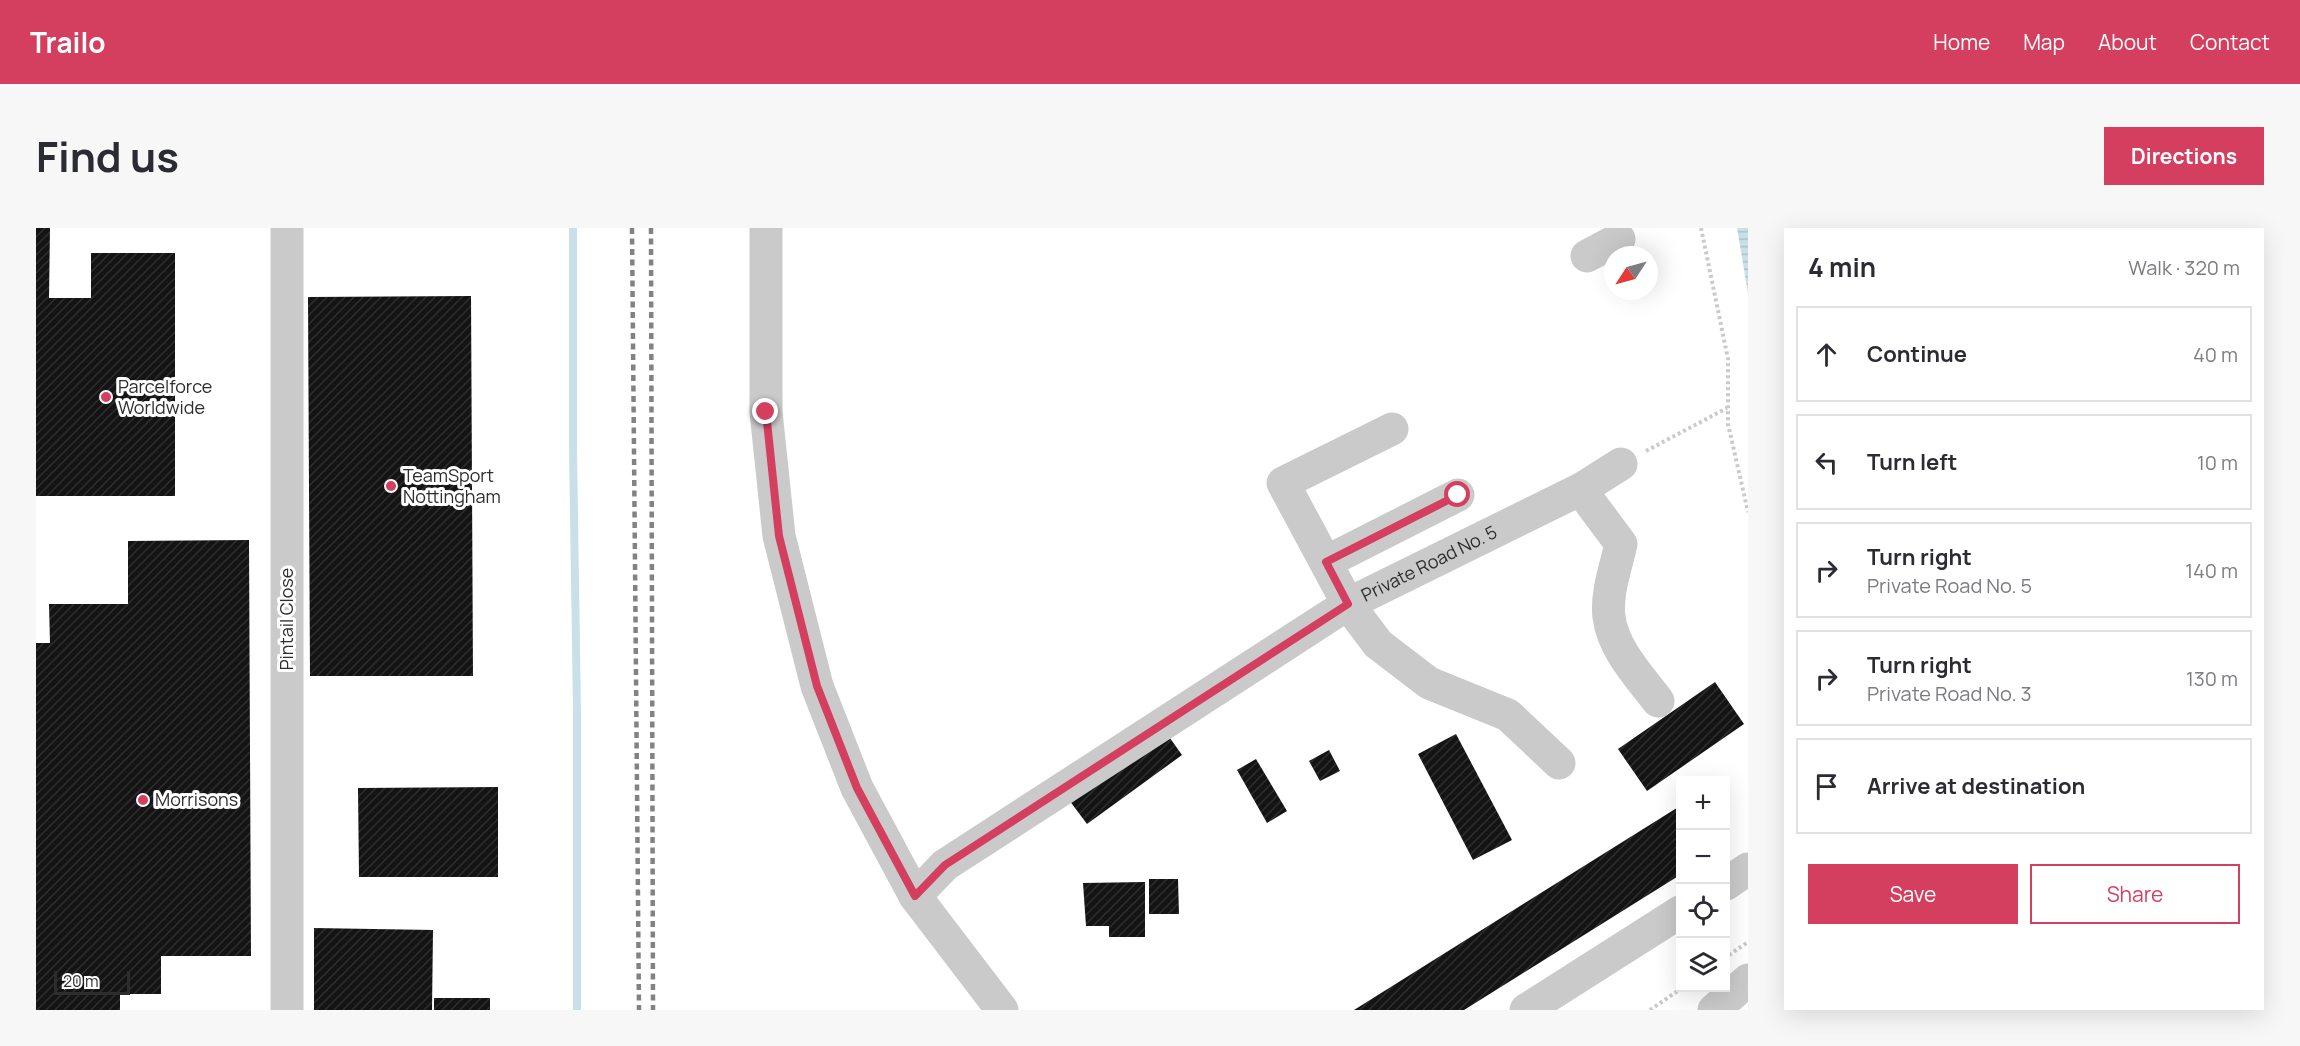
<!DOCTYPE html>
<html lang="en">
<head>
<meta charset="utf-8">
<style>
	:root { --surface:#fff; --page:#f7f7f7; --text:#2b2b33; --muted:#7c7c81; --line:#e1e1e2; --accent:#d43f60 }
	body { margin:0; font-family:Manrope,sans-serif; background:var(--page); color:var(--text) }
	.controls { position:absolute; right:18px; bottom:18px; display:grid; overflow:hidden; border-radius:0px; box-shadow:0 6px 24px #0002 }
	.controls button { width:54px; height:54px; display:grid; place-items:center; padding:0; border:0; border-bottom:2px solid var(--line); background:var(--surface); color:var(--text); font:30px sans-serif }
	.compass { position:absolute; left:1568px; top:18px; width:54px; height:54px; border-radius:50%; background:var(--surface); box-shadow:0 6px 24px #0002; rotate:234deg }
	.scale { position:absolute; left:18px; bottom:15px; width:76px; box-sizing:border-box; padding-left:6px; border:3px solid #2d2d2d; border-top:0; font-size:16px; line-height:21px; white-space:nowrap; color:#2d2d2d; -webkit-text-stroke:4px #fff; paint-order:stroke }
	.stop { position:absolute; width:18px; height:18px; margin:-14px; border:4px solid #d43f60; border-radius:50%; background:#fff }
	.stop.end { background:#d43f60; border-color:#fff; box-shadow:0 2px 6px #0008 }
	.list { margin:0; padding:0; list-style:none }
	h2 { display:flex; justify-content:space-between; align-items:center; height:78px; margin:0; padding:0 24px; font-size:26px }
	h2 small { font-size:20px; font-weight:400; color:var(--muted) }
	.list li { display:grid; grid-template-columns:39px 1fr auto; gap:18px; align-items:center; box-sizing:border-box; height:96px; margin:0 12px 12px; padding:0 12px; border:2px solid var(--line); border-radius:0px }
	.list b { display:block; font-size:22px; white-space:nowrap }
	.list p { margin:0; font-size:20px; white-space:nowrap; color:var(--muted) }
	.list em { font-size:20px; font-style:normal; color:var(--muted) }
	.actions { display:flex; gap:12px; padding:18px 24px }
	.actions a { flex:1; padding:14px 0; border:2px solid var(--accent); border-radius:0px; text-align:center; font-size:21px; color:var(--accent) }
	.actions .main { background:var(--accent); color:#fff }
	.icon { flex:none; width:33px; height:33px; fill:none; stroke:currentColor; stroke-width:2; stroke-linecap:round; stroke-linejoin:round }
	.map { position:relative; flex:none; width:1712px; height:782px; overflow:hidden; border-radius:0px }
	header { display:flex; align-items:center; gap:36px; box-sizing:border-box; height:84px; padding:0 30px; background:var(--accent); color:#fff }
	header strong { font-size:28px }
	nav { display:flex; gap:33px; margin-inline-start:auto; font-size:21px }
	.intro { display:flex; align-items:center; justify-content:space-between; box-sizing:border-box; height:144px; padding:0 36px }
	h1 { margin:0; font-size:42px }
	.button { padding:15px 27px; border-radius:0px; background:var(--accent); color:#fff; font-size:21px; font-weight:700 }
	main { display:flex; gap:36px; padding:0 36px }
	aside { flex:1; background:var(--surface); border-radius:0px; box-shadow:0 6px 24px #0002 }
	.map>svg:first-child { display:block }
</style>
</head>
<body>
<header>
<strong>Trailo</strong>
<nav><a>Home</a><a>Map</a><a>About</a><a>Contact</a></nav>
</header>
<div class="intro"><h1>Find us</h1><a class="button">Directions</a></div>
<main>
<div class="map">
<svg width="1712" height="782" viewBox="0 0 1712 782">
	<defs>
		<pattern id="water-rules" width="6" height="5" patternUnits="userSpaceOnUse" patternTransform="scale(1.5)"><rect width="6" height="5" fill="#cae0e8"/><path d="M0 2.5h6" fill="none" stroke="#aec0c7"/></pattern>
		<pattern id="building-hatch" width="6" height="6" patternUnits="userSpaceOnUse" patternTransform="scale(1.5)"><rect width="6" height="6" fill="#141414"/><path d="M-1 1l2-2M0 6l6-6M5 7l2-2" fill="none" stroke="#2e2e2e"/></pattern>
	</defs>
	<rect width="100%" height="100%" fill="#fff"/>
	<polygon fill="url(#water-rules)" points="1701,0 1712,0 1712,65"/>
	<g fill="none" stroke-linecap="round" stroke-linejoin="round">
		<polyline stroke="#cae0e8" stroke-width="8" points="537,0 537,220 541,484 541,782"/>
	</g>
	<g fill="url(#building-hatch)">
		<polygon points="0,0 14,0 13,70 55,70 55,25 139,25 139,268 0,268"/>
		<polygon points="435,68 437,448 274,448 272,69"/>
		<polygon points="213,312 215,728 125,728 125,766 84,766 84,782 0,782 0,415 14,415 13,376 92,376 92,313"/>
		<polygon points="1679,454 1708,496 1611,563 1582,521"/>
		<polygon points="1129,503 1146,527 1051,596 1033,572"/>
		<polygon points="1420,506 1476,612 1437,632 1382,526"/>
		<polygon points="1293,522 1304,543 1284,553 1273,533"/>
		<polygon points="1220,531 1251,583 1231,595 1201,542"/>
		<polygon points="462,559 462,649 323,649 322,560"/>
		<polygon points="1644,578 1644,647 1428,782 1318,782"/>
		<polygon points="1113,651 1142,651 1143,686 1113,686"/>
		<polygon points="1109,654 1109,709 1073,709 1073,698 1050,698 1047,655"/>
		<polygon points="278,700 397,702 396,782 278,782"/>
		<rect x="398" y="770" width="56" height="12"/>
	</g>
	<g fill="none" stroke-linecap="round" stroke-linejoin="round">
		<g stroke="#cacaca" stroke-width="4" stroke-dasharray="3 3" stroke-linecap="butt">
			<polyline points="1665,0 1692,131 1692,196 1712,284"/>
			<polyline points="1610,223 1691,180"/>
			<polyline points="1693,727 1712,714"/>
			<polyline points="1614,782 1646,760"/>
		</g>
		<g stroke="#cacaca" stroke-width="33">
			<polyline points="730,0 730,184 743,308 781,458 821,560 879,668 966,782"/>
			<polyline points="1551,28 1583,11"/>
			<polyline points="1356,201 1247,255 1312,376 1342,416 1393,455 1472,487 1523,535"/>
			<path d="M1547 260 1553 273 1585 316C1580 339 1570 365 1573 389 1577 421 1603 448 1622 473"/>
			<polyline points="1290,334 1422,267"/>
			<polyline points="1690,656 1712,641"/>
			<path id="s1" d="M879 668 909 637 1312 376 1547 260 1585 236"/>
			<polyline points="251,782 251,0"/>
			<polyline points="1490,782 1644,684"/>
			<polyline points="1678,782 1712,752"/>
		</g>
		<g stroke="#828282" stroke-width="4.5" stroke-dasharray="6 4.5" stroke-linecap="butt">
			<polyline points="596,0 603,782"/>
			<polyline points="615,0 617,782"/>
		</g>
	</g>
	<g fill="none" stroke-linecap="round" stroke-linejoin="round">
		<polyline stroke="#d43f60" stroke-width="8" points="730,184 743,308 781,458 821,560 879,668 909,637 1312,376 1290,334 1422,267"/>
	</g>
	<g fill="#d43f60" stroke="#fff" stroke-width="2">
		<circle cx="70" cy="169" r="6"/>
		<circle cx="355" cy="258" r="6"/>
		<circle cx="107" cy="572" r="6"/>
	</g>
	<g text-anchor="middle" stroke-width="6" stroke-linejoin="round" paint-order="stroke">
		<g font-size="18" fill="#2d2d2d" stroke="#fff" text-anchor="start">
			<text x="82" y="165">Parcelforce<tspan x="82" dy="21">Worldwide</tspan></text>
			<text x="367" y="254">TeamSport<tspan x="367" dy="21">Nottingham</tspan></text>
			<text x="119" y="578">Morrisons</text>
		</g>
		<g font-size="18" fill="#2d2d2d" stroke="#fff">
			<text dy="6" stroke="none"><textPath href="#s1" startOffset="614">Private Road No. 5</textPath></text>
			<text transform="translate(251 391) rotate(-90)" y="6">Pintail Close</text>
		</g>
	</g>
</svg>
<div class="controls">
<button>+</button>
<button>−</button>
<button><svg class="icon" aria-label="locate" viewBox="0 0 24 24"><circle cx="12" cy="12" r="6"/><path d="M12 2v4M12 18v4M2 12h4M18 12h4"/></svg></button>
<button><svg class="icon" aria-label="layers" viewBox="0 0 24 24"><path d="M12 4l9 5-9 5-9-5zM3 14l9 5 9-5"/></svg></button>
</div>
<svg class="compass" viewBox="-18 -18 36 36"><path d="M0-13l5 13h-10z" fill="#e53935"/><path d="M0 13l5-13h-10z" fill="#7c7c81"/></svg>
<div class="scale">20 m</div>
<div class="stop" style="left:1422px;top:267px"></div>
<div class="stop end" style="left:730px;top:184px"></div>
</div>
<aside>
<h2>4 min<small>Walk · 320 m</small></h2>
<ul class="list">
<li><svg class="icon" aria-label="ahead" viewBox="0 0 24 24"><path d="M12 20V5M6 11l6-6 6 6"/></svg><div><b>Continue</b></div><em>40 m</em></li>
<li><svg class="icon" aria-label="left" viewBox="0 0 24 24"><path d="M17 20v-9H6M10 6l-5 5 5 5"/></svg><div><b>Turn left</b></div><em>10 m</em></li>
<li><svg class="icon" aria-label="right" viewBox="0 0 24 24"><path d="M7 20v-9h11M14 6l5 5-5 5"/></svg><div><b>Turn right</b><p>Private Road No. 5</p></div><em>140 m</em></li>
<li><svg class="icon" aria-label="right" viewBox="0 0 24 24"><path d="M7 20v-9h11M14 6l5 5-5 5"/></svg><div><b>Turn right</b><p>Private Road No. 3</p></div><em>130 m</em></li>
<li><svg class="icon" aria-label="arrive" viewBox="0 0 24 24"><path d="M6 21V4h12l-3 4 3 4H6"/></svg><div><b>Arrive at destination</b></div></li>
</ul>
<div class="actions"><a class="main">Save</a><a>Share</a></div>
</aside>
</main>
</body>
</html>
